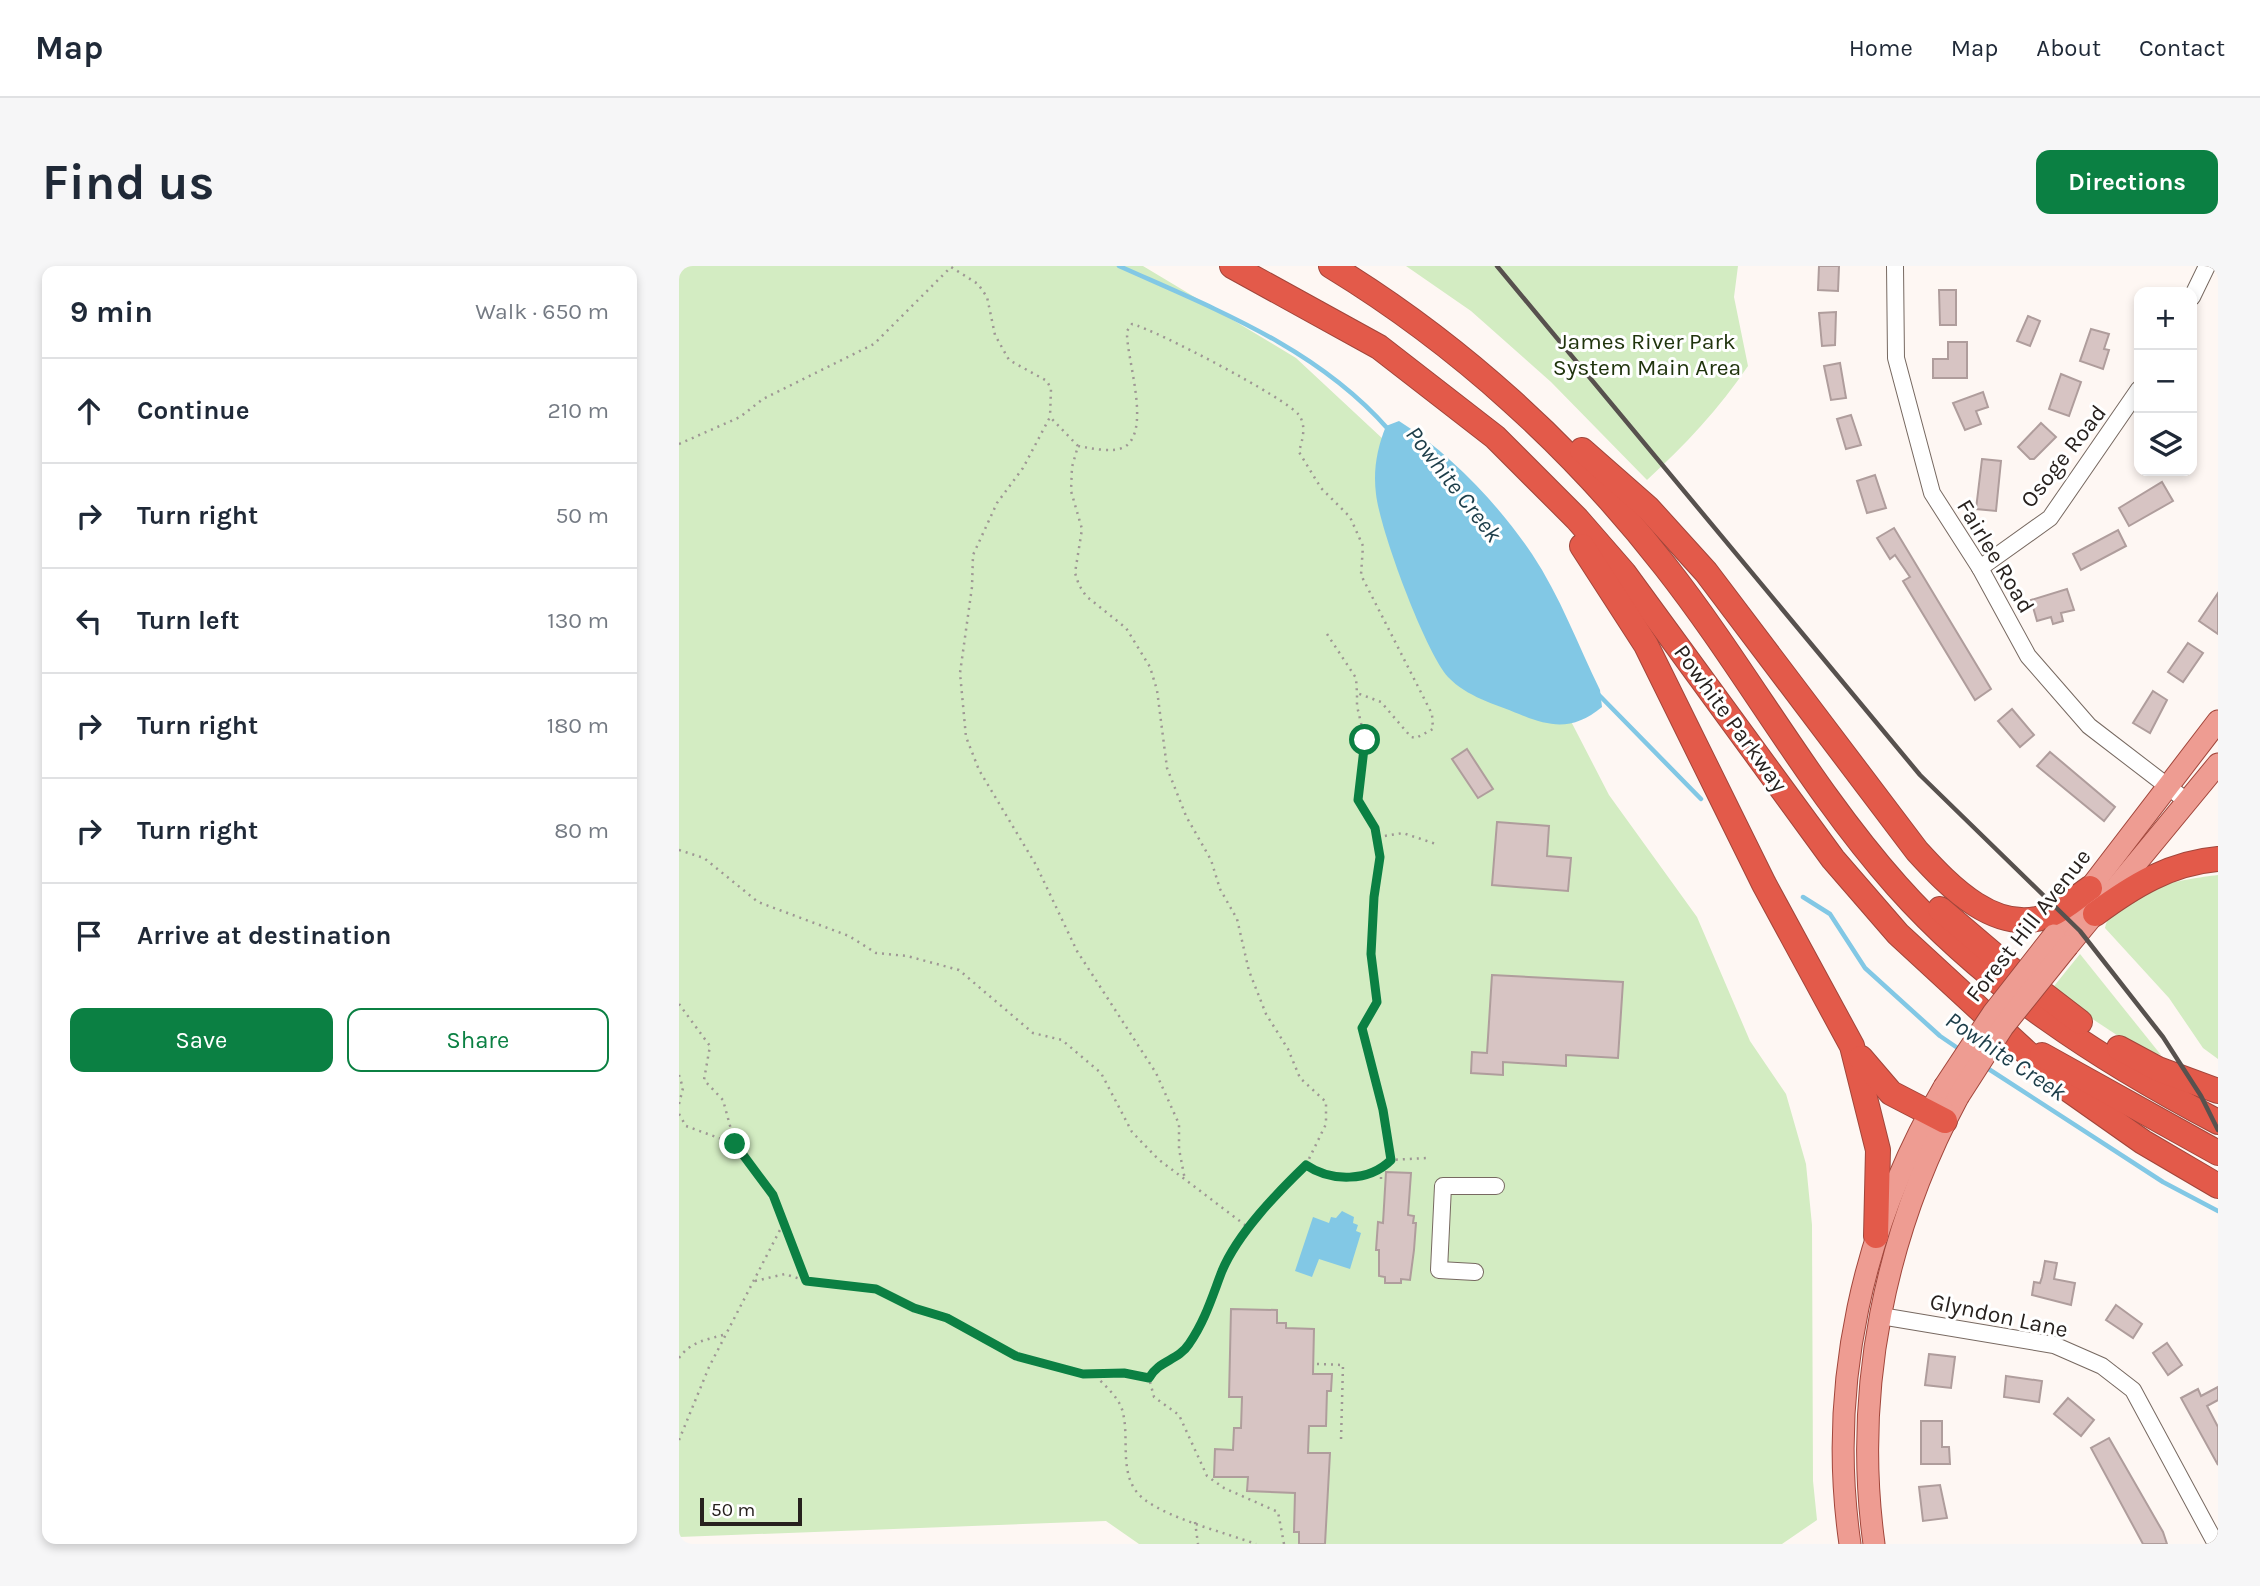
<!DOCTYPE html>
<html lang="en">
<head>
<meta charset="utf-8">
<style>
	:root { --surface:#fff; --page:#f6f6f7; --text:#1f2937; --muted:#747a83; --line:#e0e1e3; --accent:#0b8043 }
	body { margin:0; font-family:Karla,sans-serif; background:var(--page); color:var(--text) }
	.controls { position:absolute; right:21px; top:21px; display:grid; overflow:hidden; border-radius:14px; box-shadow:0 4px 10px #0003 }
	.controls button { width:63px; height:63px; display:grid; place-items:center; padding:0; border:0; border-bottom:2px solid var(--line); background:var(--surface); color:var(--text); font:35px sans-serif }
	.scale { position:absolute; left:21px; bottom:18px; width:102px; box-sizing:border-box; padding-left:7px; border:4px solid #27211e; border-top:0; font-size:19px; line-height:24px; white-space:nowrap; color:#27211e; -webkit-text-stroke:5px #fff; paint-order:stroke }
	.stop { position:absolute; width:21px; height:21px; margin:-16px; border:5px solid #0b8043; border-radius:50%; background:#fff }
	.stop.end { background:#0b8043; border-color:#fff; box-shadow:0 2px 7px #0008 }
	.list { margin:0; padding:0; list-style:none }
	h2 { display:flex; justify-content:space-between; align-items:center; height:91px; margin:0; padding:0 28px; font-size:30px }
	h2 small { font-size:23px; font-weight:400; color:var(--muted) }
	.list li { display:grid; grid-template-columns:46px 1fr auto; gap:21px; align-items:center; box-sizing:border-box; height:105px; padding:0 28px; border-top:2px solid var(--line) }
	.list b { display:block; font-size:26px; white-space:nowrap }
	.list em { font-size:23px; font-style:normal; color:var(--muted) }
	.actions { display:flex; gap:14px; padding:21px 28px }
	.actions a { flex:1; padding:16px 0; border:2px solid var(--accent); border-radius:14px; text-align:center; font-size:24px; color:var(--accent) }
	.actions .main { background:var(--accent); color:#fff }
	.icon { flex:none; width:38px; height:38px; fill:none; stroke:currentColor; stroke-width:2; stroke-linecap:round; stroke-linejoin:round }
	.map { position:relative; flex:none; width:1539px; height:1278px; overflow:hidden; border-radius:14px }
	header { display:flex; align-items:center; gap:42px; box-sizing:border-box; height:98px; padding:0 35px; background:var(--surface); border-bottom:2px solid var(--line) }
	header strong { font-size:33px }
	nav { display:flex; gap:38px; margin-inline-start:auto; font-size:24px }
	.intro { display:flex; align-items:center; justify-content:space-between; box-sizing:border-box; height:168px; padding:0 42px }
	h1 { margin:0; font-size:49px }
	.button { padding:18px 32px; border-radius:14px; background:var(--accent); color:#fff; font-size:24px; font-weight:700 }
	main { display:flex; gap:42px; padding:0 42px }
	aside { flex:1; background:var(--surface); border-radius:14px; box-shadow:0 4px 10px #0003 }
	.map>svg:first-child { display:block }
</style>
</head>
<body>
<header>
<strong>Map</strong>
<nav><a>Home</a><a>Map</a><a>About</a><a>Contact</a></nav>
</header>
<div class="intro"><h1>Find us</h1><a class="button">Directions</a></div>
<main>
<aside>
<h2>9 min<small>Walk · 650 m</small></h2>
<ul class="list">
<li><svg class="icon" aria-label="ahead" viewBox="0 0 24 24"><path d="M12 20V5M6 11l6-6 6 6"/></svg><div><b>Continue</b></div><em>210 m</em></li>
<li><svg class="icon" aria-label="right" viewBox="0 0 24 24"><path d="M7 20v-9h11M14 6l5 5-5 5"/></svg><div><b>Turn right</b></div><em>50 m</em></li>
<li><svg class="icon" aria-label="left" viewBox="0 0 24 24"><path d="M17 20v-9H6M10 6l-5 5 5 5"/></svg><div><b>Turn left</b></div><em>130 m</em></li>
<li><svg class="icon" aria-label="right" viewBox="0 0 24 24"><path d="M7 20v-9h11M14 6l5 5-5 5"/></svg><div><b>Turn right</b></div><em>180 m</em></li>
<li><svg class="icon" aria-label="right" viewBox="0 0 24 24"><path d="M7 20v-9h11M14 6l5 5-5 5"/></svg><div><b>Turn right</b></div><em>80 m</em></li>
<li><svg class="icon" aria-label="arrive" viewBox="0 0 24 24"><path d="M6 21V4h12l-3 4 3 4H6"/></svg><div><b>Arrive at destination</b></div></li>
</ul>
<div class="actions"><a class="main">Save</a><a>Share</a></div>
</aside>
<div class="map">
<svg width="1539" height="1278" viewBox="0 0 1539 1278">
	<rect width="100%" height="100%" fill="#fef7f3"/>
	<g fill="#d3ecc2">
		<polygon points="0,0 464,0 617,92 705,174 850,374 930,529 1018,651 1071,775 1107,828 1127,898 1133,959 1134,1215 1138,1254 1103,1278 460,1278 427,1255 0,1271"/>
		<path d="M727 0H1059L1055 31 1069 100C1040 143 1006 179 968 214L872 116 792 45Z"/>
		<path d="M1539 609V793L1524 782 1490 732 1426 662C1435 623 1506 613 1539 609Z"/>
		<polygon points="1401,688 1482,789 1456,781 1371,725"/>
	</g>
	<g fill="#82c8e5">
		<path d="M720 155C772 188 819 238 853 288 881 330 899 379 921 424L923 441C895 464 873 462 840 448 816 438 788 431 769 411 746 385 701 264 697 228 694 205 698 182 707 160Z"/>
		<polygon points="663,945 675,951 674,957 679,959 677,965 682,967 671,1003 640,993 633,1011 616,1005 634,951 650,957 652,951 657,952"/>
	</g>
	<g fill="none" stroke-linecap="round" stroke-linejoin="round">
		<g stroke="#82c8e5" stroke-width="4.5">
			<path d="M440 0C536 43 638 82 709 163"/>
			<polyline points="919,428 1022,533"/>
			<polyline points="1124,631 1151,648 1186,702 1261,770 1283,785"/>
			<polyline points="1305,800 1484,916 1539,945"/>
		</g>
	</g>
	<g fill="#d7c4c3" stroke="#af9d9c" stroke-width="2">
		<polygon points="1140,0 1160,0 1159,25 1139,24"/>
		<polygon points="1260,24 1277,24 1277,59 1261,59"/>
		<polygon points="1157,46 1156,79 1143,80 1140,47"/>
		<polygon points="1349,50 1361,55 1351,80 1338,75"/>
		<polygon points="1412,63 1430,68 1425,83 1430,84 1424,103 1401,95"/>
		<polygon points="1269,76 1288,76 1288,112 1254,112 1254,93 1269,93"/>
		<polygon points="1161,97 1167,132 1152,134 1145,100"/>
		<polygon points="1382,108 1402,116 1390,150 1370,143"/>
		<polygon points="1304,126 1309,141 1297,145 1302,158 1286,164 1274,137"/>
		<polygon points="1172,149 1182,179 1167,183 1158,153"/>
		<polygon points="1362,157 1377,171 1355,193 1351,193 1339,181"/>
		<polygon points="1303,193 1322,195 1317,245 1297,243"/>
		<polygon points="1196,209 1207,242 1188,247 1178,215"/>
		<polygon points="1483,216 1494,235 1450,260 1440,242"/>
		<polygon points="1215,262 1312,423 1296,434 1224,315 1231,311 1216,289 1211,293 1198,272"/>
		<polygon points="1439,264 1447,280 1402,304 1394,288"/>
		<polygon points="1388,323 1395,344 1382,347 1384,355 1374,358 1372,351 1358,355 1352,334"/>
		<polygon points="1539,327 1539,368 1520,355"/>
		<polygon points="1509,377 1524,387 1504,416 1489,406"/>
		<polygon points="1474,425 1488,434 1471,467 1454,457"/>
		<polygon points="1333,443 1355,469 1341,481 1319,455"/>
		<polygon points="788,483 814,523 799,532 773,493"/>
		<polygon points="1371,486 1436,541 1425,555 1358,500"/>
		<polygon points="818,556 870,560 868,590 892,592 889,625 813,619"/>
		<polygon points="813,709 944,716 939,792 887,789 887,800 824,796 824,809 792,807 793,786 808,787"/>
		<polygon points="707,906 732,907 729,949 735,950 734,957 737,957 735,984 731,1014 722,1013 722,1017 706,1017 706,1011 700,1010 700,984 697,984 699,956 704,957"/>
		<polygon points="1366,995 1378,997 1375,1013 1396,1017 1392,1039 1353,1029 1355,1016 1361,1017 1363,1011"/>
		<polygon points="1437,1039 1463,1058 1454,1072 1427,1054"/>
		<polygon points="552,1043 598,1044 598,1057 607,1057 607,1062 635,1063 634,1108 653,1108 652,1125 648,1125 647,1160 630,1160 629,1187 651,1187 646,1278 620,1278 620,1266 615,1266 616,1227 568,1225 569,1211 535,1211 536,1183 554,1184 555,1162 562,1162 563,1131 550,1131"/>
		<polygon points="1488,1077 1503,1099 1489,1109 1474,1087"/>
		<polygon points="1250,1088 1276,1091 1272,1122 1246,1119"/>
		<polygon points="1327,1110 1363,1115 1360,1136 1325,1131"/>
		<polygon points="1539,1121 1539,1134 1528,1140 1539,1161 1539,1199 1502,1132 1519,1123 1522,1130"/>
		<polygon points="1389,1132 1415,1154 1402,1170 1375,1148"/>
		<polygon points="1242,1155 1263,1155 1263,1181 1270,1181 1271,1198 1242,1198"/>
		<polygon points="1430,1172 1484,1266 1488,1278 1464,1278 1412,1182"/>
		<polygon points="1261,1219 1268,1252 1244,1255 1240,1221"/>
	</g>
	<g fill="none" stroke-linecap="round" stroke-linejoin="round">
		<defs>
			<g id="minor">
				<polyline points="1216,0 1217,92 1253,227 1301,302 1349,390 1410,460 1509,536"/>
				<polyline points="1513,31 1528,0"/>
				<polyline points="1301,302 1371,252 1460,123"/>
				<polyline points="796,1006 760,1004 764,920 817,920"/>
				<polyline points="1202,1050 1375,1079 1423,1100 1454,1124 1537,1278"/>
			</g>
			<g id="major">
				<polyline points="1375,669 1539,455"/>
				<polyline points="1389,680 1539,498"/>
				<path d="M1171 1278C1148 1119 1184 959 1265 821"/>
				<path d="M1195 1278C1174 1124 1206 967 1279 831"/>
			</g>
			<g id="highway">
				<polyline points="553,0 700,81 816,171 898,253 945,307 1154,593 1219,668 1383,819 1464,876 1539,920"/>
				<path d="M652 0C780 78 894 182 986 300 1067 403 1130 521 1218 620 1307 720 1421 794 1539 856"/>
				<path d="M903 184 969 242 1027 306 1238 585C1270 620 1318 671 1371 649 1385 643 1398 631 1411 622"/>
				<polyline points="903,280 967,379 1085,618 1173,780 1199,884 1197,970"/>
				<polyline points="1261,643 1328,700 1401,756"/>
				<path d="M1416 648C1454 620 1491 597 1539 593"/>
				<polyline points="1440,782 1479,803 1539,825"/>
				<polyline points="1363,789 1539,887"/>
				<polyline points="1182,792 1212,827 1266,855"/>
			</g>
		</defs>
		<use href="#minor" stroke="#776961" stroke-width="18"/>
		<use href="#major" stroke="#a1463b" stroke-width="23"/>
		<use href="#highway" stroke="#a1463b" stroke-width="26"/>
		<g stroke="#9e9794" stroke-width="2.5" stroke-dasharray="2 5" stroke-linecap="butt">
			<polyline points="0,178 61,151 84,133 195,78 272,1 299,18 308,31 316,69 330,94 368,115 372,123 371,151"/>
			<polyline points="399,180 371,151 344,202 318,237 294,289 293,321 281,407 287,471 300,504 357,599 398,685 477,807 500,858 500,883 506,914"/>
			<polyline points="648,368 677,412 678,427"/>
			<polyline points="699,571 724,567 757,578"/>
			<polyline points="0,584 25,592 79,636 170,670 197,687 228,690 280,704 354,767 383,774 422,807 453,866 479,893 570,962"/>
			<polyline points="0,738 31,780 25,814 44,834 56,878 94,929 127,1015 197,1023 235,1042 268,1052 337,1090 416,1109"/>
			<polyline points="0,809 4,822 0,838"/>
			<polyline points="0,848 7,860 56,878"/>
			<path d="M627 899 647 858V836L621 812 609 783 587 748 570 705 558 653 541 623 532 594 507 550 488 502 478 424 471 401 447 362 407 330 400 319 396 307 403 263 392 225 393 201 399 180C411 182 436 188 447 180 472 161 447 92 448 65L453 58C477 64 607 132 620 149 628 161 623 174 620 186L642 222 671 251 684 280 682 309 753 448 754 463 737 472 732 471 702 436 678 427V440L686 474 679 534 696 562 701 591 695 631 692 689 698 736 683 762 704 844 712 894"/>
			<polyline points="702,913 702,904 712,894 748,892"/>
			<polyline points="76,1015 106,1008 127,1015"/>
			<path d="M0 1092C12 1075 28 1074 47 1068"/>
			<polyline points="638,1098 664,1099 662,1174"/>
			<path d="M470 1112 445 1106 416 1109C426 1120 441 1132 444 1147 451 1176 438 1213 466 1234 494 1254 544 1266 577 1278"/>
			<polyline points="0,1174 30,1101 103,960"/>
			<polyline points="516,1256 519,1278"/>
			<path d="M605 1278 599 1246 545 1222 528 1210 500 1149 475 1131 470 1112C480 1094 499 1095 510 1078 526 1055 533 1031 543 1005 559 967 598 927 627 899 649 915 677 913 702 904"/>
		</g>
		<use href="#minor" stroke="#fff" stroke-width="16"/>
		<use href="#major" stroke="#ee9c92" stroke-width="21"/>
		<use href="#highway" stroke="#e35a4a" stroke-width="24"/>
		<polyline stroke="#57514e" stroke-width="4.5" points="818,0 1241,509 1401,665 1484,771 1522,830 1539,864"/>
		<defs>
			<g id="major-bridge">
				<polyline points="1265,821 1314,747 1375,669"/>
				<polyline points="1279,831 1324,761 1389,680"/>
			</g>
		</defs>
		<use href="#major-bridge" stroke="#a1463b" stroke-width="23" stroke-linecap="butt"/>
		<use href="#major-bridge" stroke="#ee9c92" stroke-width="21"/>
	</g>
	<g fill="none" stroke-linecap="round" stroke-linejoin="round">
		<path stroke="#0b8043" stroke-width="9" d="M56 878 94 929 127 1015 197 1023 235 1042 268 1052 337 1090 404 1108 445 1107 470 1112C480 1094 499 1095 510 1078 526 1055 533 1031 543 1005 559 967 598 927 627 899 652 916 690 916 712 894L704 844 683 762 698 736 692 688 695 631 701 591 696 562 679 534 686 474"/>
	</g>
	<g text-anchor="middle" stroke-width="6" stroke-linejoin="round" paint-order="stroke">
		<g font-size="23" fill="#20340d" stroke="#fff">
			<text x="968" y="83">James River Park<tspan x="968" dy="26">System Main Area</tspan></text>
		</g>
		<g font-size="23" fill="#27211e" stroke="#fff">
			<text transform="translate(1384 190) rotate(-52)" y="8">Osoge Road</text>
			<text transform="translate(1317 290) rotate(59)" y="8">Fairlee Road</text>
			<text transform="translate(1052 452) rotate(54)" y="8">Powhite Parkway</text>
			<text transform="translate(1349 659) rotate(-52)" y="8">Forest Hill Avenue</text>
			<text transform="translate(1320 1049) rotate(12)" y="8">Glyndon Lane</text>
		</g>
		<g font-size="24" font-style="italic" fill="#1c3d49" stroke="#fff">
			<text transform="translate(775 218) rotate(52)" y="8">Powhite Creek</text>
			<text transform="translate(1327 790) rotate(34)" y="8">Powhite Creek</text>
		</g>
	</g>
</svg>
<div class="controls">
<button>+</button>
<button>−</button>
<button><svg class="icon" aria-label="layers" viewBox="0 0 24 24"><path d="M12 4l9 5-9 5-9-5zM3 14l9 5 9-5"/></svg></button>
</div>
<div class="scale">50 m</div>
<div class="stop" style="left:686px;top:474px"></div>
<div class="stop end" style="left:56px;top:878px"></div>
</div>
</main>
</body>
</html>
